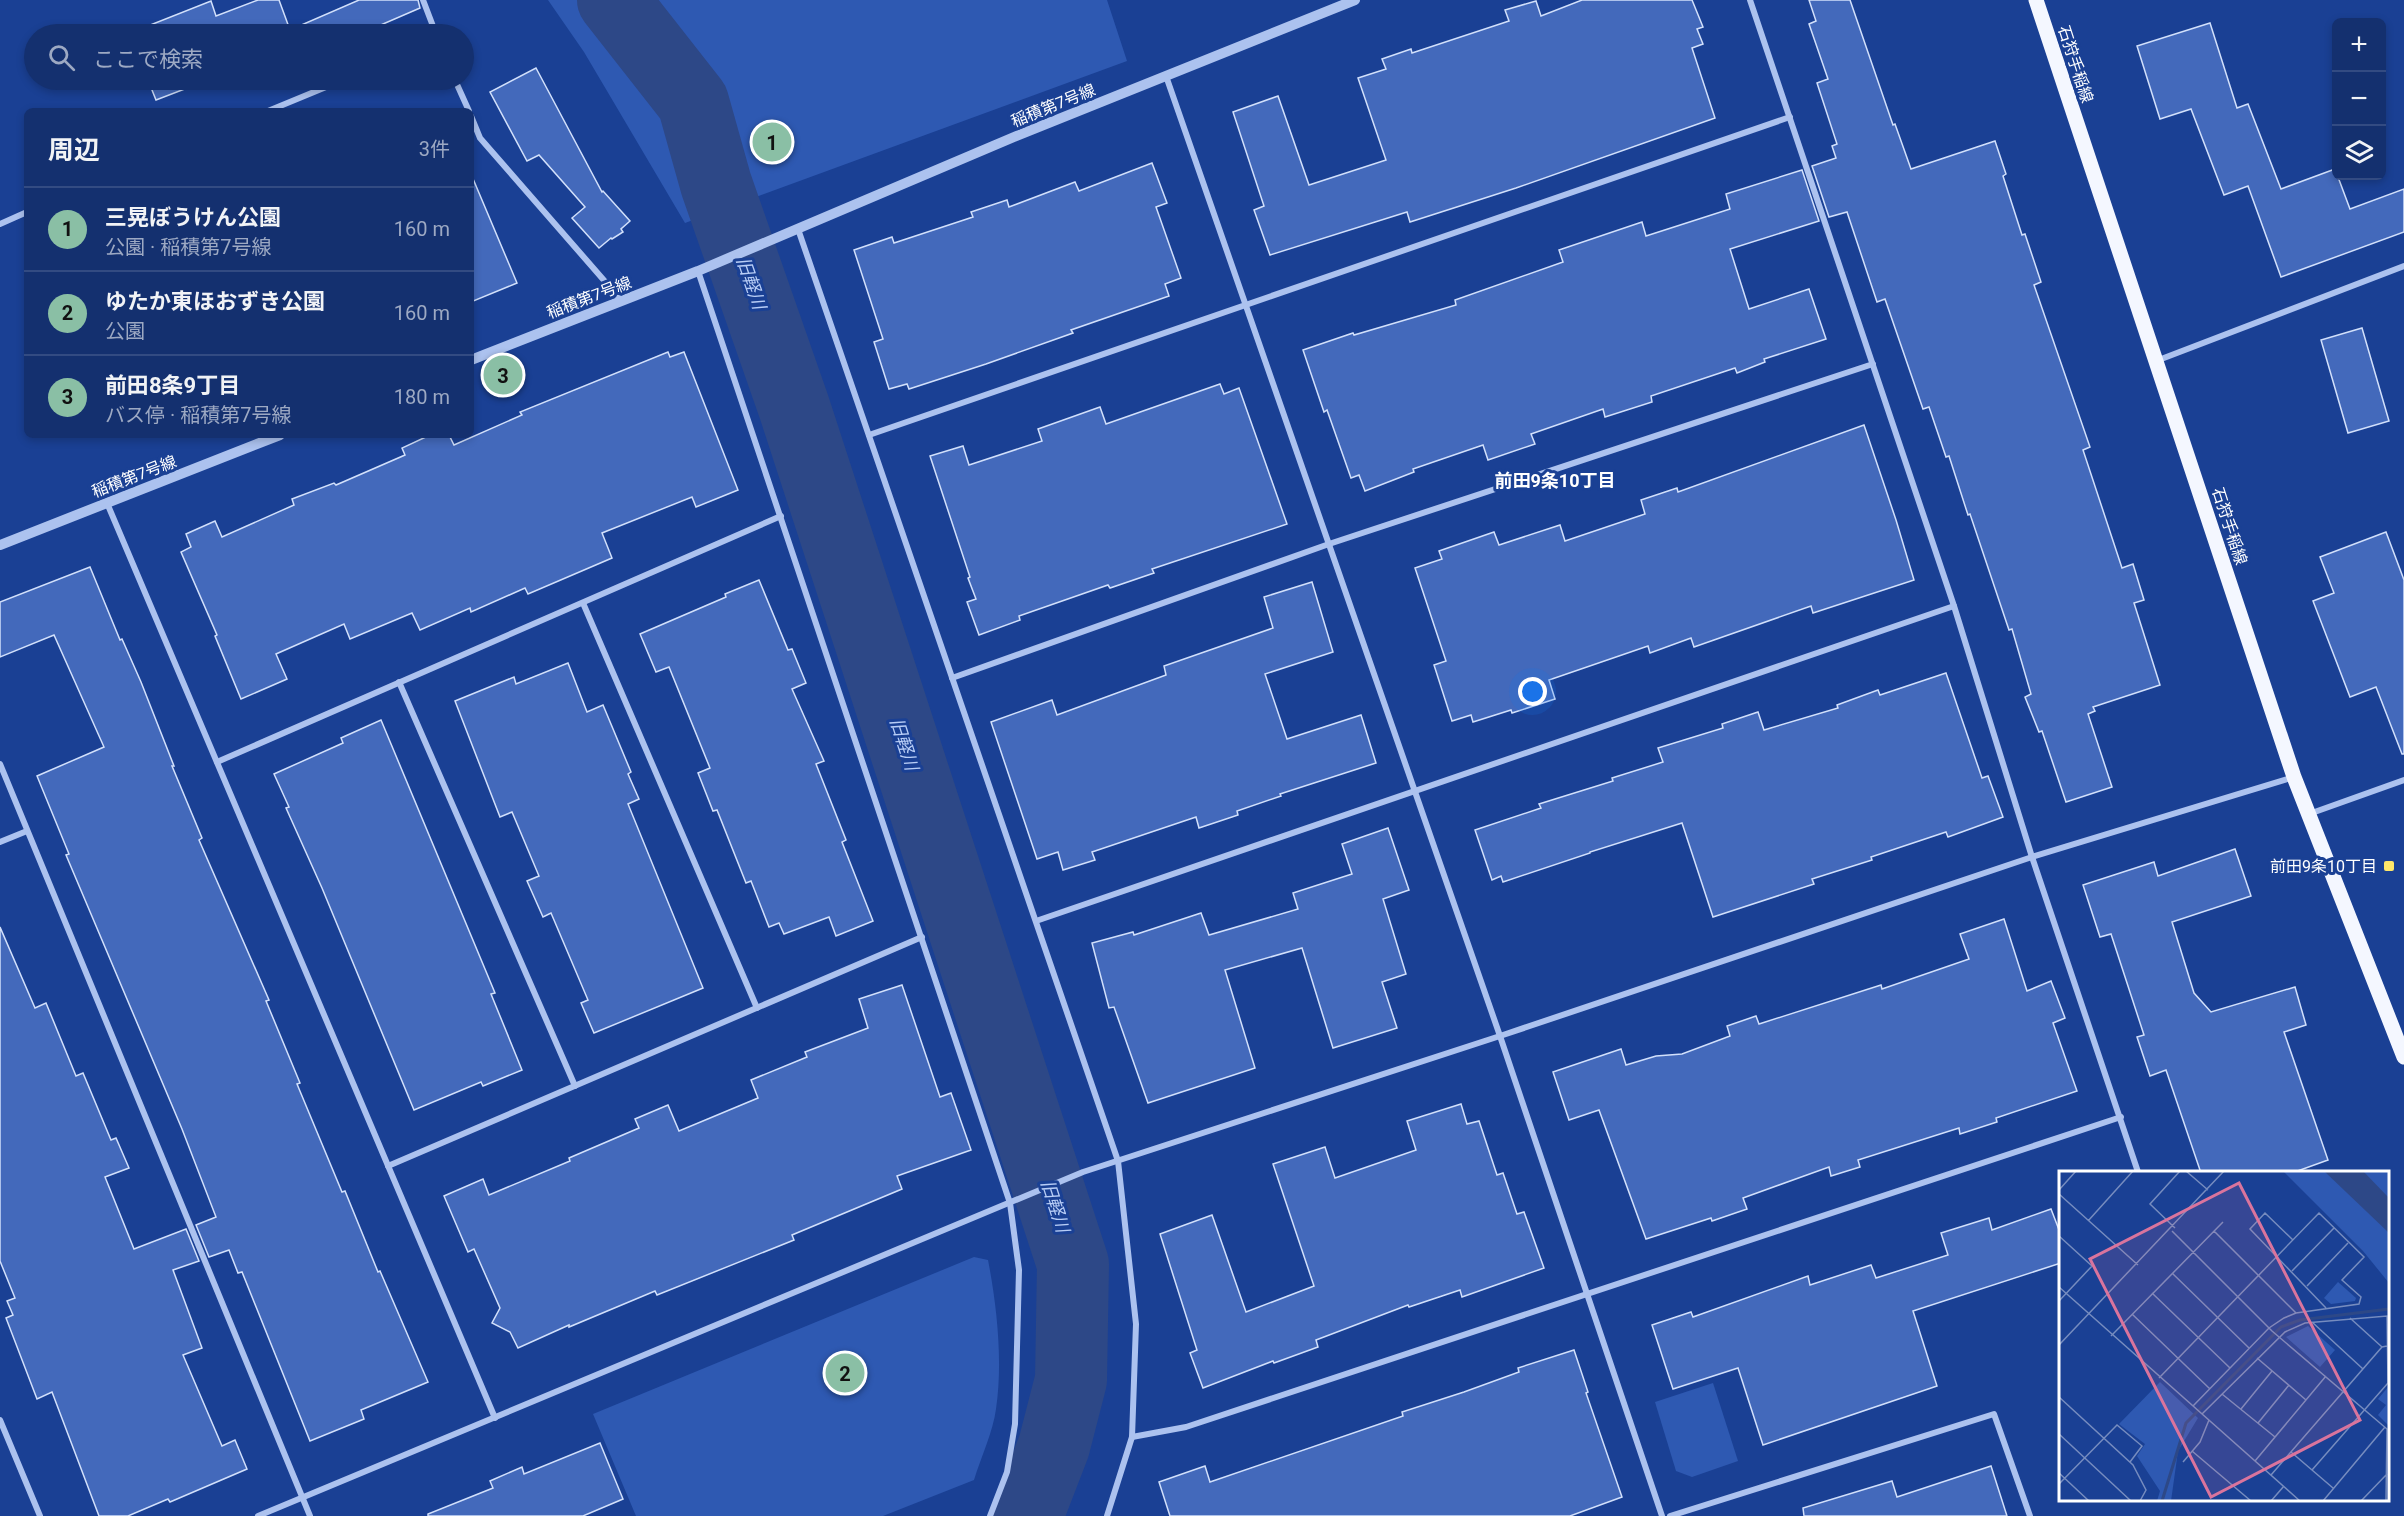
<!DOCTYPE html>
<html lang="ja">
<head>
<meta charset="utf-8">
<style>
	:root { --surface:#14306f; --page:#213c77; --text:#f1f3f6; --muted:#9da9c3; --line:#334b82; --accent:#8abfa5 }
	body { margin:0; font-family:Roboto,"Noto Sans JP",sans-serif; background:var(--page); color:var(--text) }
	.controls { position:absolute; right:18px; top:18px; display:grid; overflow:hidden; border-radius:9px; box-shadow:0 3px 9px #0003 }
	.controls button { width:54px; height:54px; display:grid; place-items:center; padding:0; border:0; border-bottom:2px solid var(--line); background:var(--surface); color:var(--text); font:30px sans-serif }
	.you { position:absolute; left:1533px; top:692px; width:21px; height:21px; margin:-15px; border:4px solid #fff; border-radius:50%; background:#1a73e8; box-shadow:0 0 0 9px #1a73e833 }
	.badge { display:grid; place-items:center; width:39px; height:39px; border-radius:50%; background:var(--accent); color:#111; font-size:20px; font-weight:700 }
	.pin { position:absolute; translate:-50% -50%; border:3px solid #fff; box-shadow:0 2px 6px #0006 }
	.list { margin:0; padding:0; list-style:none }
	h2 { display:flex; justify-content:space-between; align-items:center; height:78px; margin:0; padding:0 24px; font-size:26px }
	h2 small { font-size:20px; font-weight:400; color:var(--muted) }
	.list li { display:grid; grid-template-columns:39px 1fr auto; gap:18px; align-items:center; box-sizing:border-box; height:84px; padding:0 24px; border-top:2px solid var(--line) }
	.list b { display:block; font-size:22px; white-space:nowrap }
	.list p { margin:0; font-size:20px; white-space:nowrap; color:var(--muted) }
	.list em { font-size:20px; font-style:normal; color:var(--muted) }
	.icon { flex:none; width:33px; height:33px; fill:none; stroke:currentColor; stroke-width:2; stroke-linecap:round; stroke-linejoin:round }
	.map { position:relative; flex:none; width:2404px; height:1516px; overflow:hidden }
	.search { position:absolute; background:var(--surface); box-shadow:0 3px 9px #0003; left:24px; top:24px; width:450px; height:66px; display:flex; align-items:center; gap:15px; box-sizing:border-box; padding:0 21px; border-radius:33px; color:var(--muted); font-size:22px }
	.panel { position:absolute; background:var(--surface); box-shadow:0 3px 9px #0003; left:24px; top:108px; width:450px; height:330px; border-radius:9px }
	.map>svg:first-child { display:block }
</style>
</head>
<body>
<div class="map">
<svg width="2404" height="1516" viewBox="0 0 2404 1516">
	<rect width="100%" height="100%" fill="#1a4094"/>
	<g fill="#2e59b2">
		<polygon points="548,0 1107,0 1127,61 685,223 584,52"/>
		<path d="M974 1257 988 1260C997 1306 1003 1362 996 1409 993 1432 981 1457 974 1480L883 1516H636L593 1414Z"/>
		<polygon points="1713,1383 1738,1461 1692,1477 1676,1471 1655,1402"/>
	</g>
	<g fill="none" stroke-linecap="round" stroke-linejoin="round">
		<polyline stroke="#2d4887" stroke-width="72" points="613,0 693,102 716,184 794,407 1073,1264 1071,1380 1054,1446 1027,1516"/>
	</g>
	<g fill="#4369bb" stroke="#d2e0fb" stroke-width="1.5">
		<polygon points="258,0 279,0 290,30 359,0 418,0 420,8 360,34 130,34 130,33 211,1 216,16"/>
		<polygon points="1582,0 1692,0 1703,27 1697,29 1703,44 1692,48 1715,118 1516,188 1410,222 1407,212 1270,255 1254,210 1264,206 1233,112 1278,96 1309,185 1386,160 1358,78 1386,69 1382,59 1411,49 1412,53 1509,21 1505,10 1536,1 1541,16"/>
		<polygon points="1809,0 1850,0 1893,125 1895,124 1911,169 1995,141 2006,174 2003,176 2022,235 2025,234 2041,282 2034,285 2090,447 2083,450 2122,568 2133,564 2144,600 2134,603 2160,685 2093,707 2095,711 2088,714 2112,787 2066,802 2042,731 2039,732 2025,697 2031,694 2012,629 2009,630 1970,514 1968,515 1949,456 1946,457 1929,407 1923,409 1885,299 1877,302 1847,212 1829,217 1812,166 1836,158 1832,146 1837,144 1817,83 1828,79 1809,24 1816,21"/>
		<polygon points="2210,23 2237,108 2248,104 2281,189 2335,169 2350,209 2404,189 2404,232 2281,277 2248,186 2224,195 2191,109 2160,119 2137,46"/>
		<polygon points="536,68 602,192 603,191 630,221 621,229 623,232 612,239 611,238 599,248 572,218 585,207 539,155 527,161 490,92"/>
		<polygon points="148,80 222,80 209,85 208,80 156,100"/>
		<polygon points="1152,163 1167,203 1156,207 1181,278 1165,284 1169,296 1071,330 1073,333 986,364 909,389 907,384 889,389 874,342 883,339 854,250 892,237 894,243 973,217 971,212 1007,200 1009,207 1075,182 1079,191"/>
		<polygon points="1802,170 1819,221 1730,249 1749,309 1809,289 1826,339 1764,359 1765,362 1737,373 1735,368 1651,396 1652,402 1605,417 1603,409 1531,434 1535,444 1488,460 1483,445 1413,469 1414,472 1365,491 1359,475 1351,478 1327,410 1324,412 1303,350 1353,333 1354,335 1456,305 1455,300 1563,262 1559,250 1642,222 1646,236 1730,209 1726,194"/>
		<polygon points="471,174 517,283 471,302"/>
		<polygon points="2362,328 2389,421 2348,433 2321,340"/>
		<polygon points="668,352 670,357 684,352 738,490 696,507 692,497 602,533 612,558 528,594 525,588 471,612 470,608 420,630 412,613 350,639 344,624 276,654 287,679 241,699 215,636 217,635 181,552 191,547 186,534 215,521 222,537 294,505 292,499 334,483 336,485 405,455 402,448 430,435 449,435 454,445 522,415 520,412"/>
		<polygon points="1220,384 1224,394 1239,388 1287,524 1152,569 1154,573 1110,588 1108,585 1019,616 1020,620 979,635 967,602 976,599 968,578 970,577 930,456 963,446 969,465 1042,441 1038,429 1100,407 1106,424"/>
		<polygon points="1864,425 1896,520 1914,580 1813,613 1811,606 1694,647 1691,638 1650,653 1648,646 1549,680 1555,699 1512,713 1511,710 1473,722 1471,715 1452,721 1434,665 1446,661 1415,568 1442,559 1439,551 1494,532 1499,545 1560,525 1565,541 1645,514 1641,500 1677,488 1678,492"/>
		<polygon points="2386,532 2404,580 2404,754 2402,754 2376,687 2350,697 2313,601 2334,593 2320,557"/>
		<polygon points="90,567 120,640 122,639 141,682 174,766 172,766 202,838 199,840 269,1000 266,1001 300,1083 297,1084 342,1192 345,1191 378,1272 380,1271 428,1382 361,1410 364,1419 310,1441 242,1272 238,1273 229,1250 209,1257 196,1225 216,1217 182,1129 66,855 69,854 37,776 104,747 54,635 0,657 0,602"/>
		<polygon points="759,580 788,650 792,649 806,683 792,689 824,761 816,764 846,840 842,842 873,921 836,936 829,917 784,934 779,923 769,927 751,881 746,883 717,810 713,811 698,773 710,768 669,667 656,672 640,634 726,597 725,594"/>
		<polygon points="1312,582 1333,652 1265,674 1287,739 1361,715 1376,763 1280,794 1281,796 1237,811 1238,815 1199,828 1196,817 1092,852 1095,860 1063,870 1058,852 1037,859 991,722 1052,700 1057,715 1166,675 1164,666 1273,628 1264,597"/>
		<polygon points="568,663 587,712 603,705 631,772 628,774 639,799 628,804 703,988 594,1033 581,1003 588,1000 551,913 543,917 527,881 539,876 512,812 500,817 455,701 514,677 516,684"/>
		<polygon points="1946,673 1982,778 1988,776 2003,817 1948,837 1946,832 1871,857 1872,860 1812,879 1814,884 1713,917 1682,823 1590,852 1590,853 1503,882 1501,876 1492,880 1475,830 1541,808 1539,804 1613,781 1612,778 1663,762 1658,748 1723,728 1722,724 1758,712 1764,730 1838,708 1837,705 1878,690 1880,695"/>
		<polygon points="381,720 495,993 491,994 522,1070 483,1086 481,1082 414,1110 322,888 286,808 289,807 274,774 343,743 341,738"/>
		<polygon points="1388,828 1409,890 1383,899 1406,974 1382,982 1397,1028 1333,1048 1302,948 1225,970 1255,1068 1148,1103 1114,1007 1109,1008 1092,943 1133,932 1134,935 1201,913 1209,935 1298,909 1293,893 1352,874 1342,844"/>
		<polygon points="2235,849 2251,896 2172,922 2194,993 2211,1012 2295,987 2306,1025 2284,1032 2328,1160 2292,1173 2201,1173 2166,1070 2150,1076 2137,1037 2144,1035 2111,934 2100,937 2083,885 2154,862 2158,876"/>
		<polygon points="2004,919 2027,991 2051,981 2065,1018 2053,1023 2077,1091 1996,1118 1997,1122 1960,1134 1959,1128 1858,1160 1860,1167 1831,1176 1829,1167 1743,1198 1747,1209 1712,1221 1711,1218 1646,1239 1599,1110 1569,1120 1553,1072 1621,1049 1626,1065 1656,1056 1682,1054 1730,1036 1727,1026 1756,1016 1759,1024 1881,985 1882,989 1969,959 1960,934"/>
		<polygon points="0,927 35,1008 46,1003 76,1076 83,1073 111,1140 116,1138 129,1168 105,1177 134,1249 186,1229 199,1261 173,1270 202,1348 183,1355 222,1446 235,1440 247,1469 170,1502 168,1499 128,1516 99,1516 52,1392 37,1399 6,1318 13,1315 7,1301 15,1298 0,1261"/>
		<polygon points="902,985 940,1097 951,1093 971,1150 897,1176 902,1189 792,1235 794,1240 657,1295 655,1291 569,1327 569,1325 518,1348 510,1332 492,1323 500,1308 474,1249 468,1252 444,1196 483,1179 489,1195 570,1161 569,1158 639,1128 635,1119 668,1105 679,1131 758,1098 751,1080 807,1057 805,1052 868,1028 859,999"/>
		<polygon points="1461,1104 1467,1124 1479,1121 1497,1175 1503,1173 1517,1214 1524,1212 1544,1268 1462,1297 1460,1290 1409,1307 1408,1305 1316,1340 1318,1347 1274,1363 1273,1361 1203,1388 1190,1353 1197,1350 1160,1234 1212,1215 1246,1312 1314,1286 1273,1164 1325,1147 1335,1178 1416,1150 1407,1121"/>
		<polygon points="2051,1209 2061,1235 2061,1263 1913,1311 1937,1386 1763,1445 1738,1368 1673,1389 1652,1325 1691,1312 1693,1317 1808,1276 1810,1285 1871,1265 1876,1278 1948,1255 1941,1233 1989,1218 1992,1230"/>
		<polygon points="1574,1350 1588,1392 1586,1393 1622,1497 1570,1516 1170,1516 1159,1482 1205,1466 1210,1482 1403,1416 1402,1412 1464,1392 1519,1372 1518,1368"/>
		<polygon points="600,1443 623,1499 583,1516 428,1516 428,1514 493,1488 490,1481 522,1467 524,1474"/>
		<polygon points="1991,1466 2007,1516 1804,1516 1803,1508 1892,1481 1897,1497"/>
	</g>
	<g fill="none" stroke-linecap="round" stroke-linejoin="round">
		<g stroke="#acc2ef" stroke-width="6">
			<polyline points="423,0 436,34"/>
			<polyline points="1750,0 1954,606 2032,857 2138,1172"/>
			<polyline points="1166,76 1500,1036 1662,1516"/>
			<polyline points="455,80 469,111"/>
			<polyline points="268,111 343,80"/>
			<polyline points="471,116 480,138 622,301"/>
			<polyline points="0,224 27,212"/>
			<polyline points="798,229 1118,1161 1136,1324 1132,1437 1107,1516"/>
			<polyline points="698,271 1010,1203 1019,1270 1015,1424 1007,1472 990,1516"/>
			<polyline points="2156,361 2404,266"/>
			<polyline points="869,435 1790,117"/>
			<polyline points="107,503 495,1418"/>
			<polyline points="583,603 757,1008"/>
			<polyline points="952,678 1329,544 1873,364"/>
			<polyline points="399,682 575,1086"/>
			<polyline points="217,762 781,516"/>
			<polyline points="0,764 310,1516"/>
			<polyline points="2309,814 2404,780"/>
			<polyline points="0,842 27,831"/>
			<polyline points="1036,921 1954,606"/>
			<polyline points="388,1166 922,937"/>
			<polyline points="0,1420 40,1516"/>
			<polyline points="1132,1437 1186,1427 2121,1117"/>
			<polyline points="258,1516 1083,1172 1500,1036 2032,857 2294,777"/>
			<polyline points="1670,1516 1994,1414 2030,1516"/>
		</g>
		<g stroke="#acc2ef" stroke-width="10">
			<polyline points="471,360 698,271 1014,137 1355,0"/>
			<polyline points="0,545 280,435"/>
		</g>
		<polyline stroke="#f4f7ff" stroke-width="15" points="2036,0 2294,777 2404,1057"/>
	</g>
	<rect fill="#ffe76a" stroke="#1a4094" stroke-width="2" x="2383" y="860" width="12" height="12" rx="3"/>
	<g text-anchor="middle" stroke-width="6" stroke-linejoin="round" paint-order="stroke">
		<g font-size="16" fill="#fff" stroke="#1a4094">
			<text transform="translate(2076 64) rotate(72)" y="6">石狩手稲線</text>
			<text transform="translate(1053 105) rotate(-22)" y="6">稲積第7号線</text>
			<text transform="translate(589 297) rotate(-21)" y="6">稲積第7号線</text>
			<text transform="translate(134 476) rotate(-21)" y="6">稲積第7号線</text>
			<text transform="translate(2230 526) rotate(72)" y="6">石狩手稲線</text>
		</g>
		<g font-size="16" fill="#fff" stroke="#1a4094" text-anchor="end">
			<text x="2377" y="872">前田9条10丁目</text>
		</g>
		<g font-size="18" font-style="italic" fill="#b8cdf6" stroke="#1a4094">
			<text transform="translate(751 283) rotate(71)" y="6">旧軽川</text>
			<text transform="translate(904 744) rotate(72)" y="6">旧軽川</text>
			<text transform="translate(1055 1206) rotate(72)" y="6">旧軽川</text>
		</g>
		<g font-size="18" font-weight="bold" fill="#fff" stroke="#1a4094">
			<text x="1555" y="487">前田9条10丁目</text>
		</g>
	</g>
	<g transform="translate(2059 1171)">
		<rect width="330" height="330" fill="#1a4094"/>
		<path d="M224 0H330V112L304 80ZM279 111 297 127 296 130 272 133 265 127ZM249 155 276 179 261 196 227 166ZM101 211 139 247 119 280 112 330H98L101 320 78 285 86 273 60 253ZM330 215V255L319 244 327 234 319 228Z" fill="#2e59b2"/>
		<path d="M265 0H304L330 27V62Z" fill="#2d4887"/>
		<path fill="none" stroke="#2d4887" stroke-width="3" d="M103 330 127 252 222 156 241 149 330 138"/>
		<path fill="none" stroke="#768cbf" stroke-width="1.5" d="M127 0 149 19M0 19 17 0M0 23 79 94M29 50 74 0M116 57 91 33 121 0M113 60 213 160 328 258 327 330M155 60 237 142M0 65 33 95 0 130M234 69 206 42 191 58 267 137M233 100 275 57M113 102 190 177M248 115 289 72M0 116 241 330M93 122 171 197M73 143 151 218M291 147 323 176M253 151 304 198M52 165 164 51M0 174 165 0M198 187 247 229M100 207 260 42 305 86 283 109 302 126 300 133 237 142 225 147 210 157 134 235M163 223 216 266M0 226 74 294 87 319 81 330M182 238 213 200M143 243 226 161 246 152 328 145 329 212 253 299M199 252 230 214M0 263 72 330M133 280 192 330M232 281 274 317M196 290 267 205M124 291 141 271 150 249M0 302 30 330M212 304 323 176 328 175M0 313 58 254 83 275 71 291M212 330 225 315M264 330 326 256M302 330 328 303"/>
		<path fill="#da749d" fill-opacity="0.15" stroke="#da749d" stroke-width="3" d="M180 12 301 249 152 326 31 88Z"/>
		<rect width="330" height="330" fill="none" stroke="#fff" stroke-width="3"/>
	</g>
</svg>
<div class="controls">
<button>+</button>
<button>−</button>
<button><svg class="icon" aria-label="layers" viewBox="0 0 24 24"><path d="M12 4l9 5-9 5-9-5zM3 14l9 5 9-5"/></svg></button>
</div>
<div class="you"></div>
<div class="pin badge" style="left:772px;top:142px">1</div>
<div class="pin badge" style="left:845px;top:1373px">2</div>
<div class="pin badge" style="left:503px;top:375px">3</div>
<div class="search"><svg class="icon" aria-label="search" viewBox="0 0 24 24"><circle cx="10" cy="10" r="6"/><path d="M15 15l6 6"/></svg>ここで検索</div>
<section class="panel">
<h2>周辺<small>3件</small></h2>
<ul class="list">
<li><span class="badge">1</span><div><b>三晃ぼうけん公園</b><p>公園 · 稲積第7号線</p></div><em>160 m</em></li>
<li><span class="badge">2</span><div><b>ゆたか東ほおずき公園</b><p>公園</p></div><em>160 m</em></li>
<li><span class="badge">3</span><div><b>前田8条9丁目</b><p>バス停 · 稲積第7号線</p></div><em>180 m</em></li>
</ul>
</section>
</div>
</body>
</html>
